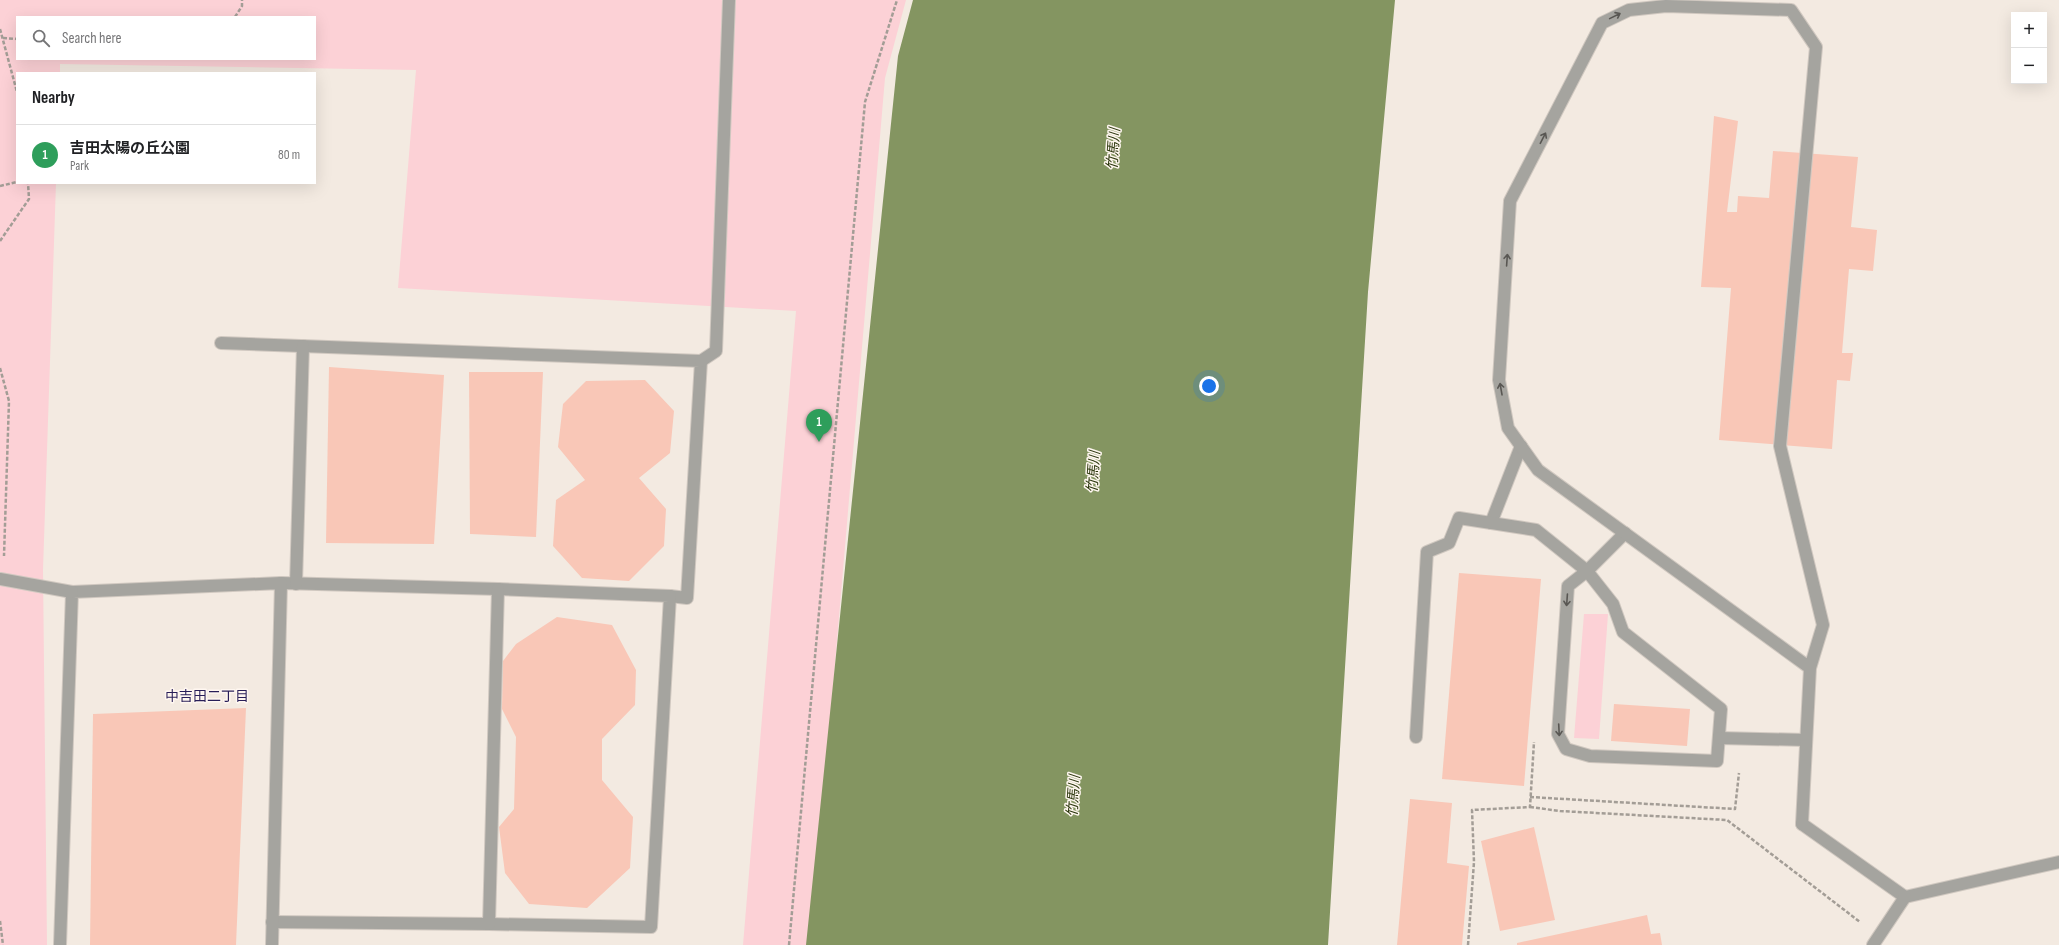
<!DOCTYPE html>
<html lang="en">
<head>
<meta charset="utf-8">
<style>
	:root { --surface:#fff; --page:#f2f2f2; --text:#202124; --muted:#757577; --line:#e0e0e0; --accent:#7c3aed }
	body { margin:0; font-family:"Sofia Sans Condensed","Noto Sans JP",sans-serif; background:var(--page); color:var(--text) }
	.controls { position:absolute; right:12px; top:12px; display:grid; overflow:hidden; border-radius:0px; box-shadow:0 4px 16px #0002 }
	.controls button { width:36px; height:36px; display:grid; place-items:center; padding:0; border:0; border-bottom:1px solid var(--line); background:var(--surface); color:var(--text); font:20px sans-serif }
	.you { position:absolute; left:1209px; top:386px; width:14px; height:14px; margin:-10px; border:3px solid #fff; border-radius:50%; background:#1a73e8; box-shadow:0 0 0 6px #1a73e833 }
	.badge { display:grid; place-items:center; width:26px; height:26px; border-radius:50%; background:var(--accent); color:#fff; font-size:13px; font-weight:700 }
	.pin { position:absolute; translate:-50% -33px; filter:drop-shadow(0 1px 2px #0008) }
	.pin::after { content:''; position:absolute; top:21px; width:14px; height:12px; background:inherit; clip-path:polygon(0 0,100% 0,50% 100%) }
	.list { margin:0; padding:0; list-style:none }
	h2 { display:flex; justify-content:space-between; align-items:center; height:52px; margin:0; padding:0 16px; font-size:17px }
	h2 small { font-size:13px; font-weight:400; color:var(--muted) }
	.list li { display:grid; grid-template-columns:26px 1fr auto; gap:12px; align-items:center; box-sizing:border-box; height:60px; padding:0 16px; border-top:1px solid var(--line) }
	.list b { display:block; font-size:15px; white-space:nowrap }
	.list p { margin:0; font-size:13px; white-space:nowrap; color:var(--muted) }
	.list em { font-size:13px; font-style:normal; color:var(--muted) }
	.icon { flex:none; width:22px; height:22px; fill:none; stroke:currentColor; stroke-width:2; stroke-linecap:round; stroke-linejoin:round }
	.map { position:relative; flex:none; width:2059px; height:945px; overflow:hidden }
	.search { position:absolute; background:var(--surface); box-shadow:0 4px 16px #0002; left:16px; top:16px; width:300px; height:44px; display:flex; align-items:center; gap:10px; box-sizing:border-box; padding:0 14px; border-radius:0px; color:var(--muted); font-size:15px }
	.panel { position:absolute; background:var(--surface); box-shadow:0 4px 16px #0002; left:16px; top:72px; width:300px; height:112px; border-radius:0px }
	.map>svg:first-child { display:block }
</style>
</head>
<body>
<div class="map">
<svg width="2059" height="945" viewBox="0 0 2059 945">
	<rect width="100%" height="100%" fill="#f3eae1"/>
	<g fill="#fcd1d6" fill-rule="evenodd">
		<path d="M0 0H906L885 78 811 945H743L796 311 398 288 416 70 60 64V73H17V183H56L43 570 47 945H0ZM17 17H315V59H17Z"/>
		<polygon points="1584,614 1608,614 1599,739 1574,738"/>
	</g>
	<polygon fill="#849561" points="913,0 1395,0 1368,292 1328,945 806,945 898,56"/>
	<g fill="#f9c7b7">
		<polygon points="1714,116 1738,121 1727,212 1737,212 1738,196 1769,198 1773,151 1858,157 1851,227 1877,230 1873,271 1849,269 1842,353 1853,353 1850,381 1837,380 1832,449 1719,440 1731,288 1701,287"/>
		<polygon points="329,367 444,375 434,544 326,543"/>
		<polygon points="469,372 543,372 536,537 470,534"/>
		<polygon points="645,380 674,411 670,453 639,478 666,509 664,546 629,581 582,578 553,546 556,500 585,480 558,447 563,404 586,381"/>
		<polygon points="1459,573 1541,579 1524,786 1442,779"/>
		<polygon points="557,617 612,625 636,670 635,705 602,739 602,780 633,817 630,868 587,908 529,904 505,873 499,827 514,809 516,737 502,709 503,661 516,644"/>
		<polygon points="1614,704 1690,709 1687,746 1611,741"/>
		<polygon points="246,708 236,945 90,945 93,714"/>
		<polygon points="1410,799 1452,803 1447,863 1469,866 1462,945 1397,945"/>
		<polygon points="1534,827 1555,920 1500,931 1481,841"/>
		<polygon points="1647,915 1651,934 1660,933 1662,945 1517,945 1517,943"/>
	</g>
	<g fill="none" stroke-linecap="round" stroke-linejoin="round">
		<defs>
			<g id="service">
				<polyline points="221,343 701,361 687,598 670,596"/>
				<polyline points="701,361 716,351 729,0"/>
				<polyline points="1491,523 1521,446"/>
				<polyline points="281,583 498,589 670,596 651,927 489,924"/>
				<polyline points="296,584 303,346"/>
				<polyline points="1416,737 1427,552 1449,543 1459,518 1536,530 1587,571 1613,604 1623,632 1721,709 1717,761 1590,756 1566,749 1558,734 1568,586 1587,571 1625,533"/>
				<polyline points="1719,738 1806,740"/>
				<polyline points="1802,824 1810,668 1538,470 1508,428 1499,380 1510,201 1602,23 1629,10 1666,6 1791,10 1816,47 1780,446 1823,625 1810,668"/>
				<polyline points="272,922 489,924 498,589"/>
				<polyline points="60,945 72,592 281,583 272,945"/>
			</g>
			<g id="minor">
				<polyline points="0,579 72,592"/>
				<polyline points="1802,824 1905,897 2059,862"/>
				<polyline points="1873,945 1905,897"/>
			</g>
		</defs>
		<use href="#service" stroke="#d0c8c0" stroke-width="14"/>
		<use href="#minor" stroke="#d0c8c0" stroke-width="14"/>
		<g stroke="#a39d96" stroke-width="2.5" stroke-dasharray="4 2" stroke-linecap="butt">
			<polyline points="235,17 242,6 242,0"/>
			<polyline points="0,29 17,92"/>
			<polyline points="3,38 17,39"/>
			<polyline points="0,186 17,182"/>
			<polyline points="0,241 29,199 28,183"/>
			<polyline points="0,368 9,401 4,556"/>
			<polyline points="1530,797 1735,809 1739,773"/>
			<polyline points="1530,807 1560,811 1727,820 1860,922"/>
			<polyline points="0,921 3,945"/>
			<polyline points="789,945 865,102 897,0"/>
			<polyline points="1468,945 1474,862 1472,810 1530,807 1534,742"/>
		</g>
		<use href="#service" stroke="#a5a49f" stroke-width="12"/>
		<use href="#minor" stroke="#a5a49f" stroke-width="12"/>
	</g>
	<defs><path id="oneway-shaft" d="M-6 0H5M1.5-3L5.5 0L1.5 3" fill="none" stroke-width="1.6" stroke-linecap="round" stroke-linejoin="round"/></defs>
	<g stroke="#595753">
		<use href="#oneway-shaft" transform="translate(1615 16) rotate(-26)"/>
		<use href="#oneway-shaft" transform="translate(1543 138) rotate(-63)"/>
		<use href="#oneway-shaft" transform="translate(1507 260) rotate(-86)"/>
		<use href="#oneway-shaft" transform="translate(1501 389) rotate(-100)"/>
		<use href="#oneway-shaft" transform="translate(1567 600) rotate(94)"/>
		<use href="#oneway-shaft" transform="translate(1559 730) rotate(87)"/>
	</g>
	<g text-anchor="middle" stroke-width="3" stroke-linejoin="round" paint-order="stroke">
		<g font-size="14" font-style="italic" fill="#2d380f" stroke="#fff7f0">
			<text transform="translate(1113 149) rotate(-86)" y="5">竹馬川</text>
			<text transform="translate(1093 472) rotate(-86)" y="5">竹馬川</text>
			<text transform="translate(1073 796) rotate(-86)" y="5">竹馬川</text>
		</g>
		<g font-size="14" fill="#281e58" stroke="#fff7f0">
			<text x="207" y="701">中吉田二丁目</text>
		</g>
	</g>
</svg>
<div class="controls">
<button>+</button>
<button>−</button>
</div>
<div class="you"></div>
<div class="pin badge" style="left:819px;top:442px;background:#2e9e5b">1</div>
<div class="search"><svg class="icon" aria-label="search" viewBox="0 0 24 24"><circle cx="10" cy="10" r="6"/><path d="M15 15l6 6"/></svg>Search here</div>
<section class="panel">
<h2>Nearby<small></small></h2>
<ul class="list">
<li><span class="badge" style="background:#2e9e5b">1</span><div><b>吉田太陽の丘公園</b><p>Park</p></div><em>80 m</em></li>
</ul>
</section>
</div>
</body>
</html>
